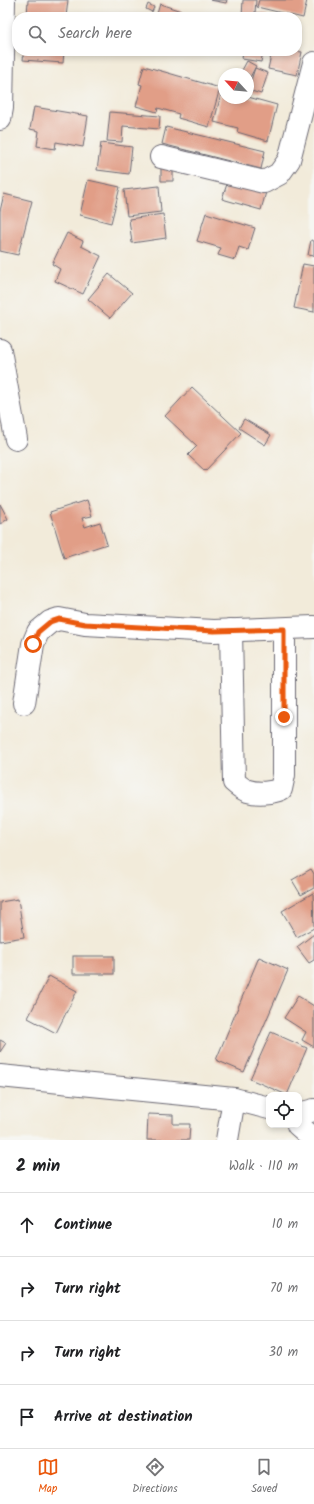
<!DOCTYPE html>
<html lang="en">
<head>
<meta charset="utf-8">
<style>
	:root { --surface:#fff; --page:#f2f2f2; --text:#202124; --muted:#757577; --line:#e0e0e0; --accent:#ea580c }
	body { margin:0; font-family:Kalam,sans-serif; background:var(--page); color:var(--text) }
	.controls { position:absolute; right:12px; bottom:12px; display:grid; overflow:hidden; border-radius:8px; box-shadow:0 2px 6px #0003 }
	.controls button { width:36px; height:36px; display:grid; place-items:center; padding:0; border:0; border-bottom:1px solid var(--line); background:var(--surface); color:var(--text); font:20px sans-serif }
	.compass { position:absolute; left:218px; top:68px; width:36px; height:36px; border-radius:50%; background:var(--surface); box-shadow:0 2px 6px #0003; rotate:296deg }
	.stop { position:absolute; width:12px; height:12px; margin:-9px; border:3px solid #ea580c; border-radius:50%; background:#fff }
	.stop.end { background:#ea580c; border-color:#fff; box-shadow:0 1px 4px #0008 }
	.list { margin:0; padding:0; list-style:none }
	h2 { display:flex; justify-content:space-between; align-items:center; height:52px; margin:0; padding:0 16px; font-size:17px }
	h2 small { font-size:13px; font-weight:400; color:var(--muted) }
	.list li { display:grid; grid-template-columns:26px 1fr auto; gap:12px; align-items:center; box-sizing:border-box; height:64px; padding:0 16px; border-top:1px solid var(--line) }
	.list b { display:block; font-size:15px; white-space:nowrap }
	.list em { font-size:13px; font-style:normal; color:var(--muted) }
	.icon { flex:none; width:22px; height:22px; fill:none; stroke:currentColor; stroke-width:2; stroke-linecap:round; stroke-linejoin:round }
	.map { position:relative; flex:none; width:314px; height:1140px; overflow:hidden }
	.search { position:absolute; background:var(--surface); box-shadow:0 2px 6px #0003; left:12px; right:12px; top:12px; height:44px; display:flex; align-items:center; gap:10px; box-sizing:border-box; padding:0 14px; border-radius:16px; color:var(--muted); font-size:15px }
	.sheet { height:308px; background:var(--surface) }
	nav { display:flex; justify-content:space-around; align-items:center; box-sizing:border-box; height:56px; border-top:1px solid var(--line); background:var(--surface); font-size:11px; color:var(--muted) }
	nav a { display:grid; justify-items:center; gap:2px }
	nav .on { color:var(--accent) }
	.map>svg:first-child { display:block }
</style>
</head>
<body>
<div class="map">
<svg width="314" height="1140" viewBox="0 0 314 1140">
	<rect width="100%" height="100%" fill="#f6f6f2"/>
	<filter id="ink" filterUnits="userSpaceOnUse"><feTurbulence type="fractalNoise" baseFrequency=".025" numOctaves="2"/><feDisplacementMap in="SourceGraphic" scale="8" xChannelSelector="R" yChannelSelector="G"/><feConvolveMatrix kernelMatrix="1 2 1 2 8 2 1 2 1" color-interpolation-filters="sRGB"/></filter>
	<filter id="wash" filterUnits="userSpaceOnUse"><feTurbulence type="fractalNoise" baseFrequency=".012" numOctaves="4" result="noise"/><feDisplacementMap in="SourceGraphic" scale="16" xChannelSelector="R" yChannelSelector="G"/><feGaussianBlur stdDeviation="0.9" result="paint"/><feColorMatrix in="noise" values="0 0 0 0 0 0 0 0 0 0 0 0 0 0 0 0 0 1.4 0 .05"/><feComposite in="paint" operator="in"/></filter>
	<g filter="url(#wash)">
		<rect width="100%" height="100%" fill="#f2ebda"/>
		<g id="blocks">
			<g fill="#e19e87">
				<polygon points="28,0 68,0 66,17 27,17"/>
				<polygon points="210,0 227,0 226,3"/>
				<polygon points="243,0 256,0 255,13 268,14 268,17 242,17"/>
				<polygon points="259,0 307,0 303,18 257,7"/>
				<polygon points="148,4 154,7 152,12 146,9"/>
				<polygon points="160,4 181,11 179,17 156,17"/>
				<polygon points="24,51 64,51 63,63 23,60"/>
				<polygon points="243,51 263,51 261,62 242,59"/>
				<polygon points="272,51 295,51 302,52 297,75 268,69"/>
				<polygon points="247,61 256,66 248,81 248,74 240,74"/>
				<polygon points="144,66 220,88 209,127 178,118 179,114 158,108 157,112 136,106 142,85 139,84"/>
				<polygon points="255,68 268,73 261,94 248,90"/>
				<polygon points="222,90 224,90 224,98 248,98 248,97 277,105 268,141 237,132 238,128 214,122"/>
				<polygon points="34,107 88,116 83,147 56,142 55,149 37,146 39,131 30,129"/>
				<polygon points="110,112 160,116 159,129 123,126 122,142 107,141"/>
				<polygon points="166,127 265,151 261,169 162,144"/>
				<polygon points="101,143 132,147 129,174 97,170"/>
				<polygon points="173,164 173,181 161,181 161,165"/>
				<polygon points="88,180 120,187 111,223 80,215"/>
				<polygon points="228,181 266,192 261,210 222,199"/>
				<polygon points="159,186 161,212 127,216 124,190"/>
				<polygon points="4,194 32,201 18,255 0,251 0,211"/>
				<polygon points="206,213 255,228 248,250 239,247 235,260 218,255 221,248 197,241"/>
				<polygon points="163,214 166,238 132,243 129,219"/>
				<polygon points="67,233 83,241 81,246 101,256 83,294 55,281 60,269 52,264"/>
				<polygon points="311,240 314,241 314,256 308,255"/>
				<polygon points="303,264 314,266 314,312 294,308"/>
				<polygon points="109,274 132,293 110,318 88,299"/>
				<polygon points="192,387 241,433 205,471 188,455 197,446 165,416"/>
				<polygon points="244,419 271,435 265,445 239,428"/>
				<polygon points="87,500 92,516 82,518 85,527 100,522 107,544 64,558 50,512"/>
				<polygon points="0,504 8,519 0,524"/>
				<polygon points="311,869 314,874 314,888 301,895 292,880"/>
				<polygon points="313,893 314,928 297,937 282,911"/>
				<polygon points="18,899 24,937 0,941 0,902"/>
				<polygon points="314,934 314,960 309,963 297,947"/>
				<rect x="73" y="956" width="41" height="18"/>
				<polygon points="259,957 288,970 244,1072 216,1060"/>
				<polygon points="49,976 77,991 56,1033 28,1018"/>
				<polygon points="298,996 314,1006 314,1047 302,1040 306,1032 284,1018"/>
				<polygon points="271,1032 307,1048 287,1095 250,1079"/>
				<polygon points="0,1040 6,1043 0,1052"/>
				<polygon points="148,1114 173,1115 173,1124 190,1124 189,1140 147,1140"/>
			</g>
		</g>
	</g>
	<g filter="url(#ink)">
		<use href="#blocks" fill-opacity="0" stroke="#6b6873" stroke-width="1"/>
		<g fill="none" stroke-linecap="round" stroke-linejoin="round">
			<defs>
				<g id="minor">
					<polyline points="0,119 2,108 4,0"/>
					<polyline points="161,157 264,182 279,174 289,160 314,63"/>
					<polyline points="0,350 16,439"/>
					<path d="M231 630 234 782C238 785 242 789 248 791 257 794 272 793 281 789L284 775V629"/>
					<polyline points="24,703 33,644 38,632 50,622 59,619 85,624 214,631 314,627"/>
					<polyline points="0,1076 234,1099 269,1108"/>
					<polyline points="299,1114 314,1110"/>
					<polyline points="298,1125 314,1139"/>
					<polyline points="227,1140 234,1099"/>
				</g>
			</defs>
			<use href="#minor" stroke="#6b6873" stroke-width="24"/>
			<use href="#minor" stroke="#fff" stroke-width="22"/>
		</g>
	</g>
	<g fill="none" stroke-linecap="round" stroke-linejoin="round" filter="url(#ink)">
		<polyline stroke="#ea580c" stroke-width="5" points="33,644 38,632 50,622 59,619 85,624 214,631 284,629 284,717"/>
	</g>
</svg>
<div class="controls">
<button><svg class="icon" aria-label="locate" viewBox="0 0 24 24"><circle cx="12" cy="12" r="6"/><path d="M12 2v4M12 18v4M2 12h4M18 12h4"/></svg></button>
</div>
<svg class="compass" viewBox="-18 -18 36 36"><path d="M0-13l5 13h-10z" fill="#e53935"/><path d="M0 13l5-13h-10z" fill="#757577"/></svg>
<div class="stop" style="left:33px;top:644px"></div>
<div class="stop end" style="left:284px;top:717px"></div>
<div class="search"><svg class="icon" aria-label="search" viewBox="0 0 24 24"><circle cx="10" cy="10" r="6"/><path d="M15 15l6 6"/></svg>Search here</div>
</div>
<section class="sheet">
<h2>2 min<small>Walk · 110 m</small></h2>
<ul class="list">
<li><svg class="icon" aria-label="ahead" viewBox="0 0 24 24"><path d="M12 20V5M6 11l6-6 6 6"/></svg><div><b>Continue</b></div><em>10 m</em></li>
<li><svg class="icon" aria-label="right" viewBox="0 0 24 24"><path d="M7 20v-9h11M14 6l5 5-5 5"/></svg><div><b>Turn right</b></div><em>70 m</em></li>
<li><svg class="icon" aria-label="right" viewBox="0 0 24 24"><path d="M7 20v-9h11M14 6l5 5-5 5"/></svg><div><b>Turn right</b></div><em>30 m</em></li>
<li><svg class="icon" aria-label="arrive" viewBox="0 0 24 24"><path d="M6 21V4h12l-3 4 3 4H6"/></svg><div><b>Arrive at destination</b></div></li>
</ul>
</section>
<nav>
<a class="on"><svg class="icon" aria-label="map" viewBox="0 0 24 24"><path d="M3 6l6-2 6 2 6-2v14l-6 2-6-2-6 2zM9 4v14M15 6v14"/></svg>Map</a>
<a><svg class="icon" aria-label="directions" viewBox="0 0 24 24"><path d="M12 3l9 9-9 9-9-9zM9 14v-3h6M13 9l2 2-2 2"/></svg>Directions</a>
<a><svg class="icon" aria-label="saved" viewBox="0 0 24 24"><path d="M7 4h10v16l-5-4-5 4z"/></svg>Saved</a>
</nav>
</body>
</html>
